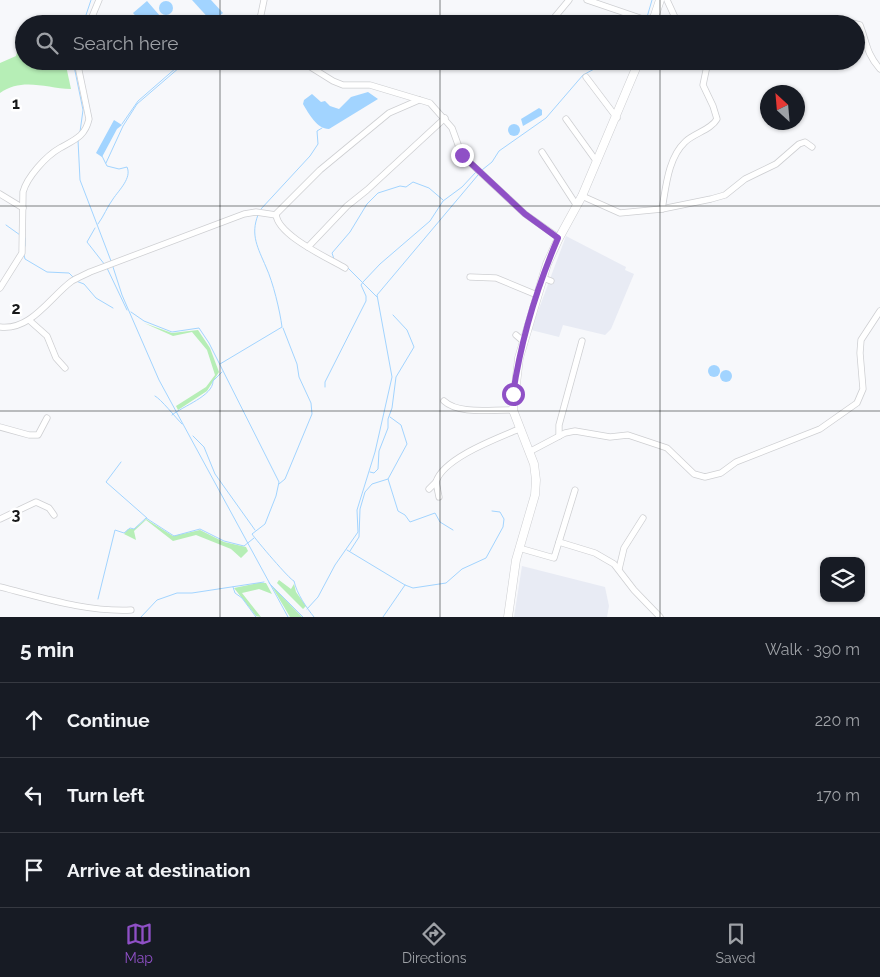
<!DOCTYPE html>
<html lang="en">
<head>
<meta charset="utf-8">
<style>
	:root { --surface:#171b24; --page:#20242c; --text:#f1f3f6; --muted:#9ea1a6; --line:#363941; --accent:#8f50c6 }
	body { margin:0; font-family:Raleway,sans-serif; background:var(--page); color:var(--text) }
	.controls { position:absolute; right:15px; bottom:15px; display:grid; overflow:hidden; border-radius:10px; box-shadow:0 1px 4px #0004 }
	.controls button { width:45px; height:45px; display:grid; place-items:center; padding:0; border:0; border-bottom:1px solid var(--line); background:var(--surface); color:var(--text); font:25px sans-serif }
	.compass { position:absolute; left:760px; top:85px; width:45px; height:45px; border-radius:50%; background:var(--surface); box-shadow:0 1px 4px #0004; rotate:334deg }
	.stop { position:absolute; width:15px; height:15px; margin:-11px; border:4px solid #8f50c6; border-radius:50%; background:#fff }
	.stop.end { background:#8f50c6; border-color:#fff; box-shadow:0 1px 5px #0008 }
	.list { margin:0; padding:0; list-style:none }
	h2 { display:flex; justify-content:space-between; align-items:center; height:65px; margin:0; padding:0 20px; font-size:21px }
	h2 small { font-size:16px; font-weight:400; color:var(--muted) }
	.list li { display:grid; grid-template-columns:32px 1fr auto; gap:15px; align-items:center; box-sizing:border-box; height:75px; padding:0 20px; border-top:1px solid var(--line) }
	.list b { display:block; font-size:19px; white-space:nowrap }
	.list em { font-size:16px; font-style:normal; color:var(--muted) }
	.icon { flex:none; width:28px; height:28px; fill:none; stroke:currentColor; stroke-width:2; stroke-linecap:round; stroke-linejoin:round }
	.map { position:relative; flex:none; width:880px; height:617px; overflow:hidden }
	.search { position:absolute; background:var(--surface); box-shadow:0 1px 4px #0004; left:15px; right:15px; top:15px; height:55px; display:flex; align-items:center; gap:12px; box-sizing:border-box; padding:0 18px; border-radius:28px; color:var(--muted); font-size:19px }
	.sheet { height:290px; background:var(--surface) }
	nav { display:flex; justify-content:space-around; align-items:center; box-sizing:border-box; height:70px; border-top:1px solid var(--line); background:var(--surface); font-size:14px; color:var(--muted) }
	nav a { display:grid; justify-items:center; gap:2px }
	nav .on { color:var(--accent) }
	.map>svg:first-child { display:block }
</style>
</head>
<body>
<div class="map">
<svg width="880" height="617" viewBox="0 0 880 617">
	<rect width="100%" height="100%" fill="#f7f8fb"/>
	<g fill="#e8ebf4">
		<polygon points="566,236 626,267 625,270 634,274 611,329 605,335 563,325 559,337 531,330"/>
		<polygon points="522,566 605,587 609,606 607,617 514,617"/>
	</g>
	<g fill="#b6eeb6">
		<path d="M19 46H24V61H65L71 89C46 88 22 77 0 93V63L16 56Z"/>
		<polygon points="144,323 172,333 198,330 210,348 219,372 207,391 178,410 176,406 206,387 215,375 207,350 192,332 173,336"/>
		<polygon points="146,519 173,536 200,530 224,542 246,547 248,551 241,558 231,549 196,535 173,541 146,520 134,531 136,540 124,534 128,529 134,529"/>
		<polygon points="279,580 291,589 294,584 296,592 306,606 303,609 277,583"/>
		<polygon points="258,583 266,583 272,594 259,589 242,593 261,617 256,616 234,588"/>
		<polygon points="271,585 302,617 290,617"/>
	</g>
	<g fill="#a2d4ff">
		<polygon points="192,0 211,0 223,13 212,22"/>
		<circle cx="166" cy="8" r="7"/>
		<polygon points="147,1 167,24 159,21 156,24 143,24 133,13"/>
		<path d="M368 92 378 99 329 129C317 129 309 114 303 104L304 100 312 94 321 102 325 101 330 106 339 109 351 97Z"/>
		<polygon points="539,108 542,110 542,115 523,126 521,119"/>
		<polygon points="114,120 122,125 117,129 102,157 96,153"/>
		<circle cx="514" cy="130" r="6"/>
		<circle cx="714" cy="371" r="6"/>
		<circle cx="726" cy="376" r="6"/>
	</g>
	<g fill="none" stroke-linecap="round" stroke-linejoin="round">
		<g stroke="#a2d4ff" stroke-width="1">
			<polyline points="83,24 91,0"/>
			<polyline points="645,24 652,0"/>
			<polyline points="73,61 83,110 80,132"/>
			<polyline points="122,124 138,101 184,61"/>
			<polyline points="78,140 80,180 111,261"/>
			<polyline points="106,163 123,126 137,104 187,61"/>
			<polyline points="482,170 492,162 499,151 546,118 583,75 609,61"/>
			<polyline points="261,209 310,156 318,144 317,131 322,128"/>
			<path d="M98 224C104 216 107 207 113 199 119 190 132 178 127 167L119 169 107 166 102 156"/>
			<polyline points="6,225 20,235"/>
			<polyline points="95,228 87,242 105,265"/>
			<polyline points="25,246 25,238"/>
			<polyline points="24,255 25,259 47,272 69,273 74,278"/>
			<polyline points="334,259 332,253 350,232 367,204 378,193 400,186 406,187 413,182 429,188 443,200"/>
			<polyline points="113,267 122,295 159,380 288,617"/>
			<polyline points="107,268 127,310"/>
			<polyline points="348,268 377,297"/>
			<polyline points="76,281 84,284 96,298 113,308"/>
			<path d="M131 312 144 321 172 332 199 328 209 343 279 482 276 496 265 524 252 534C256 540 290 580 294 581 297 594 306 607 314 617"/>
			<path d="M220 364 282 327C280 311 273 282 266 267 258 248 250 235 258 215"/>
			<polyline points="325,387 325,382 366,301 366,296 361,285 363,282 380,264 430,221 443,201 462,187 476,172"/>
			<path d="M155 396C161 399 175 417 182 424"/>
			<path d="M172 415C183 406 213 396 213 381L222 372"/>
			<polyline points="390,417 401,425 407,444 388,479 398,511 405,515 410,522 435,513 440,522 453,530"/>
			<polyline points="193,436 204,447 215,474 255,530"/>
			<polyline points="121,462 106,482 147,518"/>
			<polyline points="370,472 374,473 378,469 379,451 388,428 388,419 392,408 396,377 414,347 407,330 393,315"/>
			<polyline points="279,484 285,479 312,414 311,403 299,377 297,364 283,328"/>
			<polyline points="347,550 405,585 413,588 446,583 462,569 486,558 503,527 504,519 500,512 492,511"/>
			<polyline points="350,551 359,537 360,509 365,492 372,484 388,479"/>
			<polyline points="269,583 303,617"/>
			<polyline points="233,587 235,593 242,598 256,617"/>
			<polyline points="98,599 115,530 124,533 130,528 134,529 146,518 174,536 200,529 224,541 244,546 254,538"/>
			<polyline points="307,609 318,597 335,565 358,532 357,510 375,452 392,377 377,295 478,175"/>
			<polyline points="141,617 157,600 177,593 192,593 264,582"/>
			<polyline points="383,617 405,585"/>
		</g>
		<defs>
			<g id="minor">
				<polyline points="587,0 640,18"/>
				<polyline points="667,0 678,24"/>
				<polyline points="89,24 99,0"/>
				<polyline points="259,24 264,0"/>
				<polyline points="549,24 569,0"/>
				<polyline points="821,24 842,21 855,24"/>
				<path d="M856 24 860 25C867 43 866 53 880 69"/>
				<polyline points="301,61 333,81 343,85 370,85 430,103 452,128 460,150 466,159 525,214 559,238"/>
				<polyline points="586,77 617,118"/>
				<polyline points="566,119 597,162"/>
				<polyline points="542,152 577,206"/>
				<polyline points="0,194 23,208"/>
				<polyline points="582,196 620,213 662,209 711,199 725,195 745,179 776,164 799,144 805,142 812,147"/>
				<path d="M662 209C666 187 668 158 685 142 694 133 711 130 717 119L713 106 703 85 708 61"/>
				<polyline points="308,247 347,206 367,190 445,118"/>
				<path d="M345 268C328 258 277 235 276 214L320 170 389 113 419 100"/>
				<polyline points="470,277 496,278 537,295"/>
				<polyline points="543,278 551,281"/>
				<path d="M0 288 22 253 23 192C27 177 46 156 60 148 74 140 85 137 89 119L77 61"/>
				<polyline points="29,320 47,336 56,358 65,368"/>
				<path d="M0 327C31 331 50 297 72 281 77 278 84 275 90 272L244 214 256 212 276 215"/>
				<polyline points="516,335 524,342"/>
				<path d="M444 401C459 415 493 409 513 410"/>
				<polyline points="0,427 29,435 38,435 47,418"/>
				<polyline points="559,436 559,425 582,341"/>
				<polyline points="529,452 565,433 575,431 610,437 628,435 667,448 694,474 705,477 721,473 736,462 820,429 857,403 863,389 860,353 861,340 880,311"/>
				<polyline points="429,489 436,482"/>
				<path d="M439 497 436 482C443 458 498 438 519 429"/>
				<polyline points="0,519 36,502 49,508 54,515"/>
				<polyline points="559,542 595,553 614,564 634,590 660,617"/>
				<polyline points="519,548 554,558 575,490"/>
				<polyline points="619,569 624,548 643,518"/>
				<path d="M0 587C44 598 86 612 131 610"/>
			</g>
			<g id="tertiary">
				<polyline points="652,24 660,0"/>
				<polyline points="508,617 516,560 535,495 536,480 534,464 513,410 519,358 547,264 559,238 582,196 639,61"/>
			</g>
		</defs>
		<use href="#minor" stroke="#cecfd2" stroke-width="7"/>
		<use href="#tertiary" stroke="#cecfd2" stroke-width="9"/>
		<use href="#minor" stroke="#fff" stroke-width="5.5"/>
		<use href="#tertiary" stroke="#fff" stroke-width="8"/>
	</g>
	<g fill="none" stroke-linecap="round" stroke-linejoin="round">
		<path stroke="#8f50c6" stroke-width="6" d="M462 155 525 214 558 238C537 287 521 340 513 394"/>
	</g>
	<path fill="none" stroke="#18191a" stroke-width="1" stroke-opacity="0.55" d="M220 0V24M440 0V24M660 0V24M220 61V617M440 61V617M660 61V617M0 206H880M0 411H880"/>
	<g font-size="16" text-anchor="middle" font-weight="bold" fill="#18191a" stroke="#fff" stroke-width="5" stroke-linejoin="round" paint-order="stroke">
		<text x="16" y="109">1</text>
		<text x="16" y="314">2</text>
		<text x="16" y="520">3</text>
	</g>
</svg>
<div class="controls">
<button><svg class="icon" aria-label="layers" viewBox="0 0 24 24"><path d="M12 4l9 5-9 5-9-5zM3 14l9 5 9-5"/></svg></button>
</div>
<svg class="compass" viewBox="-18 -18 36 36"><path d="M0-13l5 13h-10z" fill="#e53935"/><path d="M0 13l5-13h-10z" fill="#9ea1a6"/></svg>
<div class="stop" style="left:513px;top:394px"></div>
<div class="stop end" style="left:462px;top:155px"></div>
<div class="search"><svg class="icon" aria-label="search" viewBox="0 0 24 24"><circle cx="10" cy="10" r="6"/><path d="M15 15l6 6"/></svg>Search here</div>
</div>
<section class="sheet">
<h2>5 min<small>Walk · 390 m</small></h2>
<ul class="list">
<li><svg class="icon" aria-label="ahead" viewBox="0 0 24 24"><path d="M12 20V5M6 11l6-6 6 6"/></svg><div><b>Continue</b></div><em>220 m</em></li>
<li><svg class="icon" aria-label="left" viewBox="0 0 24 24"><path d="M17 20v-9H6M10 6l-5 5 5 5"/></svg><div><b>Turn left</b></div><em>170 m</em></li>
<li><svg class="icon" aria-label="arrive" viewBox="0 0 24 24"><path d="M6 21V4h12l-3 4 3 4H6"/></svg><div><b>Arrive at destination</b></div></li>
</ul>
</section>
<nav>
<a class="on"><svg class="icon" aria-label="map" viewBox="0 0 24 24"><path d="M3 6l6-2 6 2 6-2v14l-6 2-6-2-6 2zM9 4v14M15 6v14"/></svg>Map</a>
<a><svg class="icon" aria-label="directions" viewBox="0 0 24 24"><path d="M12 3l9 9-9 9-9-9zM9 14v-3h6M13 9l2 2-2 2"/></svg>Directions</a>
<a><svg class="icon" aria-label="saved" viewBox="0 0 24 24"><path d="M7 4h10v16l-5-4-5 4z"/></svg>Saved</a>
</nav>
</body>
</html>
